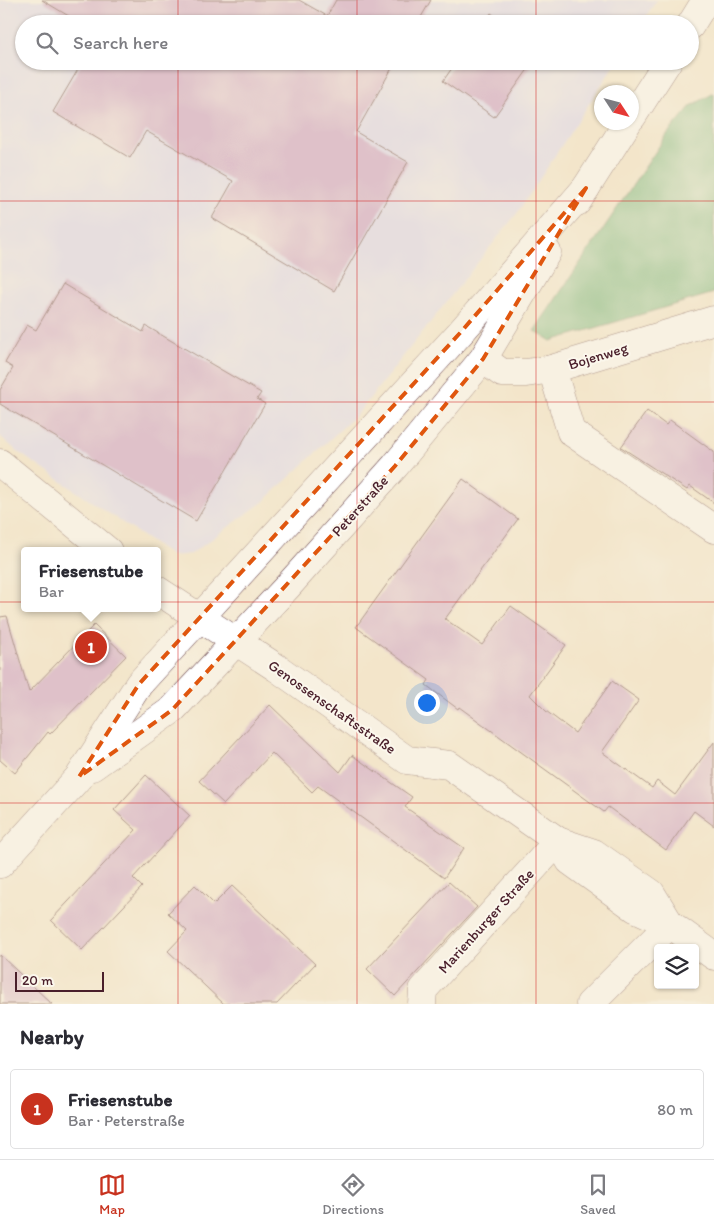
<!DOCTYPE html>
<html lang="en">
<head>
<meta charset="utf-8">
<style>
	:root { --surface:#fff; --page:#f7f7f7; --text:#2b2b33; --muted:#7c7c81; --line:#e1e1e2; --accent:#c8321e }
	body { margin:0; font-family:Itim,sans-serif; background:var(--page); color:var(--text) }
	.controls { position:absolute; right:15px; bottom:15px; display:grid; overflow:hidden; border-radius:5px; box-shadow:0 1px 4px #0004 }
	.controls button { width:45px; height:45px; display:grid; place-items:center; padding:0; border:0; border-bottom:1px solid var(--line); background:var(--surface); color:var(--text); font:25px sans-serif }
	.compass { position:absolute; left:594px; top:85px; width:45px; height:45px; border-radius:50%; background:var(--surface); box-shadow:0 1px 4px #0004; rotate:126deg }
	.scale { position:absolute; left:15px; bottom:12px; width:89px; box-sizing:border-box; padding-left:5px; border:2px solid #4a1f2b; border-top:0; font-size:14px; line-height:18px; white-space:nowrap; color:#4a1f2b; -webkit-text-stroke:4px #fbf7ec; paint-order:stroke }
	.you { position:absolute; left:426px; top:702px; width:18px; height:18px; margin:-12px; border:4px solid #fff; border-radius:50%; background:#1a73e8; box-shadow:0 0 0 8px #1a73e833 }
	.badge { display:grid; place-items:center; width:32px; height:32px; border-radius:50%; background:var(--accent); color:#fff; font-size:16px; font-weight:700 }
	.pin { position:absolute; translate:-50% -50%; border:2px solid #fff; box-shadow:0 1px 5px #0006 }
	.popup { position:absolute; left:21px; top:547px; width:140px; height:65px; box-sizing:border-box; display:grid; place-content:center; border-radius:5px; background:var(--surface); filter:drop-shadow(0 1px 4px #0005); font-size:16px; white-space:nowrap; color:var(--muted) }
	.popup b { font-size:19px; color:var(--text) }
	.popup::after { content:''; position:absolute; left:50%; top:100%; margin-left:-10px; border:10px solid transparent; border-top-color:var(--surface) }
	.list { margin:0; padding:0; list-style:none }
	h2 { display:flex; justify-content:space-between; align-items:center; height:65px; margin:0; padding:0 20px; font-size:21px }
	h2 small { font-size:16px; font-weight:400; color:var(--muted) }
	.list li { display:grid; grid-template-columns:32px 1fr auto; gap:15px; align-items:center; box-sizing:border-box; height:80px; margin:0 10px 10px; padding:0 10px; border:1px solid var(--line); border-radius:5px }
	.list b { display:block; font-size:19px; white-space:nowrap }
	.list p { margin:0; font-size:16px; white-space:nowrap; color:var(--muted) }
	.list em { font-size:16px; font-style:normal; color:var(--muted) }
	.icon { flex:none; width:28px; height:28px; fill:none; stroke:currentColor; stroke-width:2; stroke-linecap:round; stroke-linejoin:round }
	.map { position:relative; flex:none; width:714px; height:1004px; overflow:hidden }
	.search { position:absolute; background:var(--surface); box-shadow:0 1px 4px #0004; left:15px; right:15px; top:15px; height:55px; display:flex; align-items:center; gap:12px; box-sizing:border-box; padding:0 18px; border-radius:28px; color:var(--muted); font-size:19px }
	.sheet { height:155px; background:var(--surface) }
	nav { display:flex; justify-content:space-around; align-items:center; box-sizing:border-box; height:70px; border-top:1px solid var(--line); background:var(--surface); font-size:14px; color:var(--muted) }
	nav a { display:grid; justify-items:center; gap:2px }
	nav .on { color:var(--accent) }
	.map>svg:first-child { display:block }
</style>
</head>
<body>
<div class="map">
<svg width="714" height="1004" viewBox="0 0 714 1004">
	<rect width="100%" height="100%" fill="#fbf7ec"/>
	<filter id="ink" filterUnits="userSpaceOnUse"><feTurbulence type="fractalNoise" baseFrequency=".02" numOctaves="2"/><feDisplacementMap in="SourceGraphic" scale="10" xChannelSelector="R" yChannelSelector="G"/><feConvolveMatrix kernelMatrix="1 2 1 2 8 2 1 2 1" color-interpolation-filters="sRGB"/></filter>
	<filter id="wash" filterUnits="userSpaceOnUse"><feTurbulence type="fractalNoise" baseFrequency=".0096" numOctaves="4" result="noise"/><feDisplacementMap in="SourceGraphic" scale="20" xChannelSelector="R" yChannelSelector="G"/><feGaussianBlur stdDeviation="1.12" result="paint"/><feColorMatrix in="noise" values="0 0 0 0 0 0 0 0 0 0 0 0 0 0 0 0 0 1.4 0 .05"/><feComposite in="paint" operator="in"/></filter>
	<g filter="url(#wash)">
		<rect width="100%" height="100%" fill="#f3e5cb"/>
		<polygon fill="#d9d6f7" points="0,0 657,0 641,24 24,24 24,61 617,61 518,212 358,413 263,502 191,554 172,556 18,452 0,436"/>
		<polygon fill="#6eb479" stroke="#5c6a52" points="714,93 714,293 551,341 534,331 668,133 691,106"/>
		<g id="blocks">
			<g fill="#c796c8">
				<polygon points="42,0 299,0 327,16 336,0 431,0 417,24 70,24 72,18"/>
				<polygon points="491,13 506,24 484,24"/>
				<polygon points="83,61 396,61 356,132 408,162 334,291 212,218 233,181 146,131 130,158 53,112"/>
				<polygon points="457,61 534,61 494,117 443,81"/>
				<polygon points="63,284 143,332 146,326 261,393 257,399 265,404 196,521 0,404 0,390 13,368 5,363 27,325 36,330"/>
				<polygon points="647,411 666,425 670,420 714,452 714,503 690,486 687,490 621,447"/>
				<polygon points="463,479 518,519 445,619 482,645 511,606 566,645 530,695 546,711 575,733 612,681 639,700 602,752 652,788 657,781 675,795 714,742 714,826 694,811 666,850 608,807 604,812 459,707 458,709 426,685 429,680 356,627"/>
				<polygon points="7,616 29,692 94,625 126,656 50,734 48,732 15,773 0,760 0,617"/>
				<polygon points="270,705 340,772 352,755 412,797 405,807 464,848 444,878 318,786 312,792 272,753 224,804 199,781"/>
				<polygon points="146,775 190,816 133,878 142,887 82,950 51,920 136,830 114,810"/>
				<polygon points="449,882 477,907 395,996 367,969"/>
				<polygon points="195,885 214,904 232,886 315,964 277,1004 224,1004 168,951 187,931 168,913"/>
				<polygon points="0,955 52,1004 0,1004"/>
			</g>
		</g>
	</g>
	<g filter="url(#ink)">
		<use href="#blocks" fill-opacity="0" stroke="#633d43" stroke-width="1"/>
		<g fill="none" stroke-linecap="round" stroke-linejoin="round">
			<defs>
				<g id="minor">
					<polyline points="483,359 502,373 526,373 552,369 714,320"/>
					<polyline points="552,369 571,432 714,529"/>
					<polyline points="0,463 108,551"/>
					<polyline points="157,590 277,668 407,760 449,765 558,841 594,853 651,893 670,924"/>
					<polyline points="559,842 570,861 635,908 670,924 714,956"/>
					<polyline points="422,1004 423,990 558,841"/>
					<polyline points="590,1004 670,924"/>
				</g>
				<g id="major">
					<polyline points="690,26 706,0"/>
					<polyline points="632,117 668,61"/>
					<polyline points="577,202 628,122"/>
					<polyline points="92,767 172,710 288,586 395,466 483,359 547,252"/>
					<polyline points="0,864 79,777 139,684 460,333 586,188"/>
				</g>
			</defs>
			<use href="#minor" stroke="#633d43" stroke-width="29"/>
			<use href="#major" stroke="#633d43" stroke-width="29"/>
			<use href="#minor" stroke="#fff" stroke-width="28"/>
			<use href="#major" stroke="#fff" stroke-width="28"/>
		</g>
	</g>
	<path d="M0 0H714V1004H0ZM586 188 483 359 395 466 172 710 79 777 139 684 460 333Z" fill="#f3e5cb" fill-opacity=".55" fill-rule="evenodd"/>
	<path fill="none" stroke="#e0560e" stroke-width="4" stroke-dasharray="10 6" stroke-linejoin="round" d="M586 188 483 359 395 466 172 710 79 777 139 684 460 333Z"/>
	<path fill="none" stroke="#d62828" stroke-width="1" stroke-opacity="0.55" d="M178 0V24M357 0V24M536 0V24M178 61V1004M357 61V1004M536 61V1004M0 201H714M0 402H714M0 602H714M0 803H714"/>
	<g text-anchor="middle" stroke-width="4" stroke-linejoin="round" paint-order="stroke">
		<g font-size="15" fill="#4a1f2b" stroke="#fbf7ec">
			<text transform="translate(598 356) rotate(-17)" y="5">Bojenweg</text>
			<text transform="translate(360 506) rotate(-48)" y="5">Peterstraße</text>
			<text transform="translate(332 707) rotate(35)" y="5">Genossenschaftsstraße</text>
			<text transform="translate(486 921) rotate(-48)" y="5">Marienburger Straße</text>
		</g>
	</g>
</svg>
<div class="controls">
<button><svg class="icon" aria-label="layers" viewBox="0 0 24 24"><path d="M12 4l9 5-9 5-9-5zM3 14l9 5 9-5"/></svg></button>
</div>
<svg class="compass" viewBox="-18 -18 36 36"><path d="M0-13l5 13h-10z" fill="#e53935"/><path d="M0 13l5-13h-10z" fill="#7c7c81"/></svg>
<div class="scale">20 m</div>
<div class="you"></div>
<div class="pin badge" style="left:91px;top:647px">1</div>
<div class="popup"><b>Friesenstube</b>Bar</div>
<div class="search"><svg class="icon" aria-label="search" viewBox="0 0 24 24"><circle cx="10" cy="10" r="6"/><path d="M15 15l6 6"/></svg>Search here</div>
</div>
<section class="sheet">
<h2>Nearby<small></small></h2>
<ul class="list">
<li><span class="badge">1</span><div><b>Friesenstube</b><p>Bar · Peterstraße</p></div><em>80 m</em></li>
</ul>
</section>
<nav>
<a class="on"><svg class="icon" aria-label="map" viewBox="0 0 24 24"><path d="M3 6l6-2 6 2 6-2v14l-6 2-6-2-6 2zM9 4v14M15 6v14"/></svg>Map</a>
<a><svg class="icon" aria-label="directions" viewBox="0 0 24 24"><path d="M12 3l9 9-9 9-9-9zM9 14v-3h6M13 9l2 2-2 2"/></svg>Directions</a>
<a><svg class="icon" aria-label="saved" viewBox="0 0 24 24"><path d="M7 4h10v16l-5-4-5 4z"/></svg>Saved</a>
</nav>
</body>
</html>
